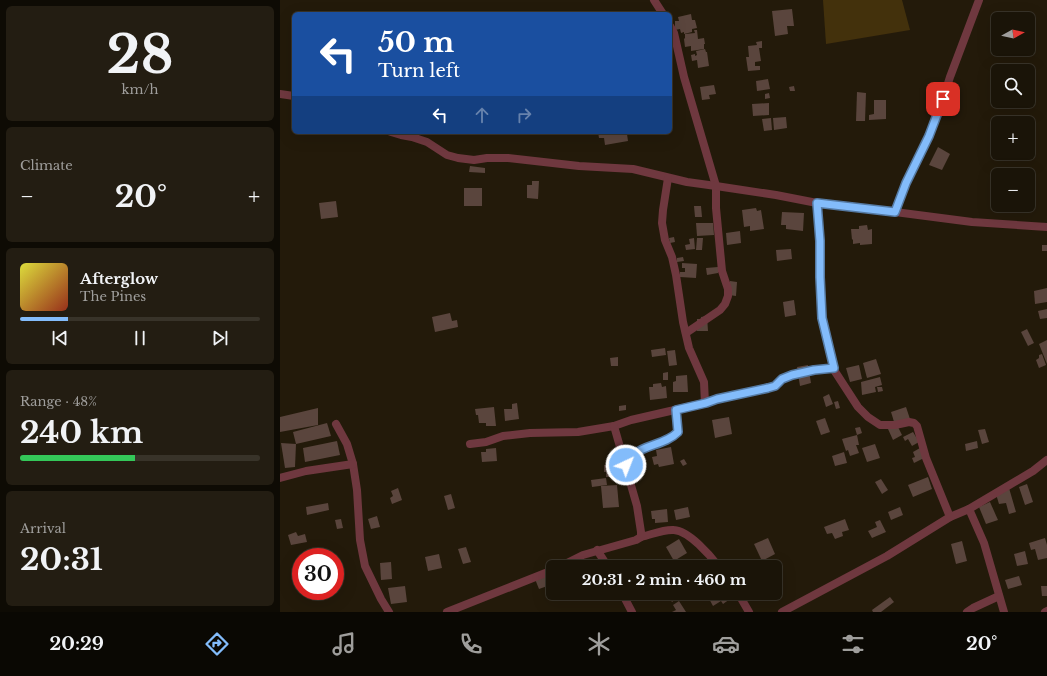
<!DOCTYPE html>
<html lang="en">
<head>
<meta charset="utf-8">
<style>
	:root { --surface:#1a1408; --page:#231d12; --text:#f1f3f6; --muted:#9f9e9c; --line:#383329; --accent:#83bcfb }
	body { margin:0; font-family:"Libre Baskerville",serif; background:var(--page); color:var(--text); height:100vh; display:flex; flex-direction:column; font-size:15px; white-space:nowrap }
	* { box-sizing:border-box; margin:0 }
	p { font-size:13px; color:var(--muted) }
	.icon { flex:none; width:22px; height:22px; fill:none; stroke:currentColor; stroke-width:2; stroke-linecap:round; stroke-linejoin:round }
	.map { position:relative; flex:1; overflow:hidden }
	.sheet { display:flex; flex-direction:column; gap:6px; padding:6px; background:#0e0b04; width:280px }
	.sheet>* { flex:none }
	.hud { position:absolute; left:12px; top:12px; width:380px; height:122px; border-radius:6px; box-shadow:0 4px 16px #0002,0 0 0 1px var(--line); background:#1a4fa0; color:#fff; overflow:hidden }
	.needle { width:26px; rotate:82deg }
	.tools { position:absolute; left:711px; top:12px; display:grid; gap:8px }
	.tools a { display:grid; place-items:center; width:44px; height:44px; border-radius:6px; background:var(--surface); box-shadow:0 4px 16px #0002,0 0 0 1px var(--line); font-size:20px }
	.speed { position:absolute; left:12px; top:548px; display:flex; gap:8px; font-size:20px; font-weight:700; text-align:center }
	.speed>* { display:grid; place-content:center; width:52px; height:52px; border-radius:50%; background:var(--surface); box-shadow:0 4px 16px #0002,0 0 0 1px var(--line); line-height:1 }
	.speed .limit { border:6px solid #d22; background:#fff; color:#111 }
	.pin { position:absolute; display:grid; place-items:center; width:34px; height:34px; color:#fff; margin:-17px; border-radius:8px; box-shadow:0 2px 6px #0006 }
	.me { position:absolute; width:44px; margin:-22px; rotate:43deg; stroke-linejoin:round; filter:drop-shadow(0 0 3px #0008) }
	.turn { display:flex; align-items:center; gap:14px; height:84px; padding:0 20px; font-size:18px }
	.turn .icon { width:52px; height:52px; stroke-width:2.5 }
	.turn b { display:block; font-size:28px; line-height:34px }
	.lanes { display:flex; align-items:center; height:38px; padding:0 20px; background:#0003; justify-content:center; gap:20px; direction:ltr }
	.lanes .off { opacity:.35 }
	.big { font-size:30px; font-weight:700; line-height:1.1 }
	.sheet .widget { flex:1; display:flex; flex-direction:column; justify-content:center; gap:6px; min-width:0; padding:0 14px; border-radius:6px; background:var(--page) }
	.sheet .dial { align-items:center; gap:0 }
	.dial b { font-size:52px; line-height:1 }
	.song { display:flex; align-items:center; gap:12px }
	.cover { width:48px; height:48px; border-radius:6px; background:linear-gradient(135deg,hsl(60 70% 55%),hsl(10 70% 35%)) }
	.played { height:4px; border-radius:2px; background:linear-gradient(90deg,var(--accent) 20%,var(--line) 20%) }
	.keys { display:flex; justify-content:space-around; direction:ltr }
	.heat { display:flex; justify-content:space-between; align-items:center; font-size:22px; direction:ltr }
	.charge { height:6px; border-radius:3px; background:linear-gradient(90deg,#34c759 48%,var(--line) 0) }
	.trip { position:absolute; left:266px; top:560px; width:236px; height:40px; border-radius:6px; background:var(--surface); box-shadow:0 4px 16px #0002,0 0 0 1px var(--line); font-weight:700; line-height:40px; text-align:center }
	.tab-bar { display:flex; height:64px; justify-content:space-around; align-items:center; background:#0a0803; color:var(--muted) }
	.tab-bar .icon { width:28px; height:28px }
	.tab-bar .current { color:var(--accent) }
	.tab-bar b { font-size:18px; color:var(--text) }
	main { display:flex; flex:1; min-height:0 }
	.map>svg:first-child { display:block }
	.green { fill:#43310c }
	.building { fill:#5a453d }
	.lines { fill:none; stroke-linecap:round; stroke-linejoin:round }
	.minor { stroke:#6f383f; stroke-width:8 }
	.route-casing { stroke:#557aa3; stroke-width:10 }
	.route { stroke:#83bcfb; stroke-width:7 }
</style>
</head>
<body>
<main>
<section class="sheet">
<div class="widget dial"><b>28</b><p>km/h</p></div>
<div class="widget"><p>Climate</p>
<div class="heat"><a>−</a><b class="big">20°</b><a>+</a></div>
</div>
<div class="widget">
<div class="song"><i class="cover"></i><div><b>Afterglow</b><p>The Pines</p></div></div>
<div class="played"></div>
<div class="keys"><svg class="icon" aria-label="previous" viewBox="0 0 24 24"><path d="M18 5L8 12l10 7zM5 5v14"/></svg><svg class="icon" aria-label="pause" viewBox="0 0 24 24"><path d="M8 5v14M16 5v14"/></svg><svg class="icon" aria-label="next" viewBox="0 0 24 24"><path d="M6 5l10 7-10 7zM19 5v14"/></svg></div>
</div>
<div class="widget"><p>Range · 48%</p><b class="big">240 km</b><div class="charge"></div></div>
<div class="widget"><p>Arrival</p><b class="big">20:31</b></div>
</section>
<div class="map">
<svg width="767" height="612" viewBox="0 0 767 612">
	<rect width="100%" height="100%" fill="#231a0a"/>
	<path class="green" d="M543 0H622L630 30 546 44Z"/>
	<g class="building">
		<path d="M512 9 514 26H507L508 34 495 36 492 11Z"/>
		<path d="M411 14 412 20H415L417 28 412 29V32L404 34V32L401 33 400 29 395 30V21H399L398 17Z"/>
		<path d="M414 30H417L418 39 424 38 425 44H424V49L411 51V46L405 47 404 39 405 38V34L415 33Z"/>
		<path d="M482 41V48H479L481 61 475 62V66H480V70L468 71 466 57H469L468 46 477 45 476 42Z"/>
		<path d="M425 49 426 52H427L429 66 418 68 417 60 412 61 411 55 415 54V56L417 55 416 51Z"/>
		<path d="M488 79 490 89 477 91 476 81Z"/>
		<path d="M434 85 436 94 429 95 430 99 422 100 420 87Z"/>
		<path d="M514 86 515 91H510L509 87Z"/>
		<path d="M577 92 586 93 585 121H576Z"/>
		<path d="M489 93 490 98 485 99V94Z"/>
		<path d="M594 100H606V119L589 120V115L594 114Z"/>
		<path d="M489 103V115L473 116 472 104Z"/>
		<path d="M506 117 507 128 494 130 493 118Z"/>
		<path d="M491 118 492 130 484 131 482 119Z"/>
		<path d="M318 132H339L340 135 347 134 348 141 325 145 324 138H319Z"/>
		<path d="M658 147 670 154 662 170 649 165Z"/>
		<path d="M190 166 205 168V173L189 172Z"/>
		<path d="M252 181H259L258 199 247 198V185H252Z"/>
		<rect x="184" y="188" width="18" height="18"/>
		<path d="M56 201 58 217 41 219 39 203Z"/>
		<path d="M414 206H421L422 217H415Z"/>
		<path d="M476 208 477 211 481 210 484 229 470 231V226L464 227 462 210Z"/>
		<path d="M502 212 524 213 523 231 506 229V225H501Z"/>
		<path d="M416 223H433L434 235 417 236Z"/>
		<path d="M587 225 588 230 592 229V244L580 245V243L573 244V239L572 240 571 229H579V226Z"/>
		<path d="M460 231 461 243 447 245 446 233Z"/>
		<path d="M394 237 395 242 390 243 389 238Z"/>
		<path d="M414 238 415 249 406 250 405 245 410 244 409 239Z"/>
		<path d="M417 238H423L422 250H416Z"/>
		<rect x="762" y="245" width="5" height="6"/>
		<path d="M511 249 512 259 497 261 496 250Z"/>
		<path d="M403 257 404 261 397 262V258Z"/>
		<path d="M402 263 417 264 416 278 400 277V272H405V268H402Z"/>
		<path d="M438 267V273L427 275 426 268Z"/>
		<path d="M450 281 457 282 456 296 449 295Z"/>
		<path d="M767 288V302L755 304 754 291Z"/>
		<path d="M514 300 516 315 505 317 503 302Z"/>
		<path d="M767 309V318L760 319 758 311Z"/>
		<path d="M170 313 172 321 177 320 178 327 155 332 152 317Z"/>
		<path d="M427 316 428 331H417V319H421V317Z"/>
		<path d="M747 329 754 343 748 346 741 332Z"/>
		<path d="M767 340V364L759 344Z"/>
		<path d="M385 348 386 355 372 357 371 350Z"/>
		<path d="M395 350 397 365 389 366 387 351Z"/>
		<path d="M762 354 766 365 759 368 756 360 759 358V355Z"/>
		<path d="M338 357V366H331L330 358Z"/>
		<path d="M596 359 601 374 587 378 583 363Z"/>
		<path d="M528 365 531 383 520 386 517 367Z"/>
		<path d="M579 365 582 379 570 382 566 368Z"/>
		<path d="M388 372V380H383V373Z"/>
		<path d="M407 375 408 392H393V382L396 381V376Z"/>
		<path d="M600 377 602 385 595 387 596 392 582 395 581 382Z"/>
		<path d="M381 383 382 387 386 386 387 398 370 400 369 387H373V384Z"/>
		<path d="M597 387H602L603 391 598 392Z"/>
		<path d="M549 394 553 404 546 407 543 397Z"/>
		<path d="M558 401 560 408 556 409 554 402Z"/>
		<path d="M237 403 239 419 225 421 224 409H232V404Z"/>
		<path d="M346 405V410L339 411V406Z"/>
		<path d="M214 407 216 426H206V423H199L198 415H196L195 409Z"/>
		<path d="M626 407 630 419 615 425 611 412Z"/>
		<path d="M38 408V425L0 432V417Z"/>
		<path d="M449 417 452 434 435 438 432 420Z"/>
		<path d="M545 418 550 432 541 435 536 421Z"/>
		<path d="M47 423 51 436 16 444 13 432Z"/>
		<path d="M617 425 622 435 613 440 608 429Z"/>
		<path d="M580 427 582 433 577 435 575 428Z"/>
		<path d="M705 429 709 442 702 444 698 430Z"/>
		<path d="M633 432 639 442 632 446 628 439 625 441 623 437Z"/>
		<path d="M577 435 579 445H576L579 453 570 456 568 450 566 451 562 439Z"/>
		<path d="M57 441 60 455 25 462 23 448Z"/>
		<path d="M697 441 698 448 686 451 685 444Z"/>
		<path d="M1 443 16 444 15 467 5 468Z"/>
		<path d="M595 444 600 458 587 462 582 448Z"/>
		<path d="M391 447 394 464 379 467 378 464 374 465 372 457 377 456 376 450Z"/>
		<path d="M216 448 217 461 202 462 201 452H206V449Z"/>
		<path d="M640 448 644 458 634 463 632 458 635 457 633 452Z"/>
		<path d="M564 452 567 463 555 466 552 456Z"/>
		<path d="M404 459 407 464 403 466 400 461Z"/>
		<path d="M339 463 341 478 331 479V477H326V472H324V465Z"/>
		<path d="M648 477 652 489 633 497 628 485Z"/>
		<path d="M326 478 327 485 312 487 311 480Z"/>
		<path d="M601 479 608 490 602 494 595 482Z"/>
		<path d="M747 484 753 502 745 505 739 487Z"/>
		<path d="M337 485 339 507 323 508 321 486Z"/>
		<path d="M118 488 122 500 112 504 110 498 113 496 111 491Z"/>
		<path d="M729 488 736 512 729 514 726 503 719 504 715 491Z"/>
		<path d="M171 494 175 508 168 510 164 496Z"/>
		<path d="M710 502 718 520 706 524 699 507Z"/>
		<path d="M48 503 49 510 27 515 26 507Z"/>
		<path d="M408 507 410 517 396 520 394 510Z"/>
		<path d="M620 507 623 515 611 520 608 512Z"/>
		<path d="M387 509 388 522 375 523V519H372L371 511Z"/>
		<path d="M97 516 100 527 91 529 88 519Z"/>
		<path d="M61 519 63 528 57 529 55 520Z"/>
		<path d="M565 519 569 530 562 532 563 536 555 539 552 533 547 534 544 527Z"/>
		<path d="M600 520 606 532 592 538 588 531 597 527 595 522Z"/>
		<path d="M16 532 18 536 25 534 27 542 11 545 8 535Z"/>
		<path d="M488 538 495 554 482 561 474 544Z"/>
		<path d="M765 538 767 545V558L758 560 755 549 751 550 749 543Z"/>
		<path d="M399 539 407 553 394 561 386 547Z"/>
		<path d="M682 541 687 561 676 564 671 544Z"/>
		<path d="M186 547 191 562 183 564 178 549Z"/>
		<path d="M745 551 748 564 737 566 734 554Z"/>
		<path d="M159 554 162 568 148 571 145 557Z"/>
		<path d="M111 562 112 579 101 580 100 563Z"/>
		<path d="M271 569 273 575V584L259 589 255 579Z"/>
		<path d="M739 576 742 585 728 589 725 580Z"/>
		<path d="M125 586 127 602 111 604 108 588Z"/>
		<path d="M761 586H767V596H762Z"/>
		<path d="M386 593H394L397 598 392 602Z"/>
		<path d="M431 593H446L450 599 443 604 441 601 433 606 427 595Z"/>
		<path d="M610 597 614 602 601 612H593L592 610Z"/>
		<path d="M399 601 406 612H392L396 610 393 605Z"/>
	</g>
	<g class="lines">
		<g class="minor">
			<path d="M374 0 383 14"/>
			<path d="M390 26 394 33 404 77 436 186V208L442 271 448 289V296L445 304 440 310 406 333"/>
			<path d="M0 94 14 96"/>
			<path d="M111 132 121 135 132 137 147 142 167 155 178 158 194 160 207 158H228L299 166 353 169 407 182 436 186 496 195 537 203 615 212 692 222 767 227"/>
			<path d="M388 178 383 210 382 223 385 240 392 257 396 275 403 322 409 348 424 382 425 403"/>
			<path d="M537 203 540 241V277L542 318 554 370 578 407 588 417 600 425H615L629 422 634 423 637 426 646 458 670 517"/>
			<path d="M615 212 626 183 649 136 663 99 670 77 699 0"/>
			<path d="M56 424 67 444 73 464 77 490 80 540 85 566 101 599 109 612"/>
			<path d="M190 444 206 442 223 436 250 433 298 432 334 426 351 420 425 403 437 399 487 388 495 386 502 379 512 375 534 370 553 368"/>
			<path d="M346 465C348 462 350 458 353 455 366 444 385 445 398 432L396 410"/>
			<path d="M0 478 26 471 73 464"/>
			<path d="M689 509 704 543 724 612"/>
			<path d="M361 537C371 535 383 529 394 530 409 531 430 555 439 567"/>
			<path d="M317 550 328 567"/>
			<path d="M279 567 303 555 356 540 361 537V532L357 506 334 426"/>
			<path d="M342 593 352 612"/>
			<path d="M458 593 469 612"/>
			<path d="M167 612 273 570"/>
			<path d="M502 612 607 556 670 517 689 509 753 471 767 460"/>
			<path d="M687 612 693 608 719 596"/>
			<path d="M765 612 767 611"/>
		</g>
	</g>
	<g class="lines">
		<g class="route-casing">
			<path id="route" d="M346 465C348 462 350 458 353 455 366 444 385 445 398 432L396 410 426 403 437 399 488 388 495 386 502 379 512 375 534 370 554 368 542 318 540 277V241L537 203 615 212 626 183 649 136 663 99"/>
		</g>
		<use href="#route" class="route"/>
	</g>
</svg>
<div class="tools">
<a><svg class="needle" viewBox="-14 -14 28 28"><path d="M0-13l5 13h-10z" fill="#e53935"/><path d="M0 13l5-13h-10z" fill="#9f9e9c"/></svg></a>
<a><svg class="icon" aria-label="search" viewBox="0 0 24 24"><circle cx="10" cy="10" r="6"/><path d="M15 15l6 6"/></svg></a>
<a>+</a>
<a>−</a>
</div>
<div class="speed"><div class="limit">30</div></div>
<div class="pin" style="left:663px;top:99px;background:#d93025"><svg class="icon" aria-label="arrive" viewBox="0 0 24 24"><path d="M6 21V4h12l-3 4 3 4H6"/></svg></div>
<svg class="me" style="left:346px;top:465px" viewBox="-20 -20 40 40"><circle r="17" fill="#83bcfb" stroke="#fff" stroke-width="3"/><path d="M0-11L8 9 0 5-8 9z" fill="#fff"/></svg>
<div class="trip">20:31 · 2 min · 460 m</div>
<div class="hud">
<div class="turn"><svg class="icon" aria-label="left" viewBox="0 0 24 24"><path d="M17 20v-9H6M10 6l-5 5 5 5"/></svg><div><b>50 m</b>Turn left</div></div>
<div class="lanes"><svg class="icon" aria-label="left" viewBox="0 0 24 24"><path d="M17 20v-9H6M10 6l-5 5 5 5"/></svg><svg class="icon off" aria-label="ahead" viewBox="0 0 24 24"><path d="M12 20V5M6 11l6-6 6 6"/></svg><svg class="icon off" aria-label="right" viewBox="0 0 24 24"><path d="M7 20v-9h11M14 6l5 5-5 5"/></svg></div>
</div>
</div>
</main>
<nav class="tab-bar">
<b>20:29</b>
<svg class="icon current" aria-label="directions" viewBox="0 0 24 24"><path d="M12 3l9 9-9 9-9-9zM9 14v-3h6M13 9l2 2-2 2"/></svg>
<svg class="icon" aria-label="music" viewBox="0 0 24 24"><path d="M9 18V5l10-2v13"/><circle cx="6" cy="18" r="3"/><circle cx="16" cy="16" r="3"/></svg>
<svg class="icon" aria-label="phone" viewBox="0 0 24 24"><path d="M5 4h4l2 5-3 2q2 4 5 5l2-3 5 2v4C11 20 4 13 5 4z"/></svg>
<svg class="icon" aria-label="climate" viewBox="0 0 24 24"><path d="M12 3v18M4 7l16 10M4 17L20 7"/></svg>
<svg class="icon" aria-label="car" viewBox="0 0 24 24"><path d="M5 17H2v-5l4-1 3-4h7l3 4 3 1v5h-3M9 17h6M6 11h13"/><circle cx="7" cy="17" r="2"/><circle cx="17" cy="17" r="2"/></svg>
<svg class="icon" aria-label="filters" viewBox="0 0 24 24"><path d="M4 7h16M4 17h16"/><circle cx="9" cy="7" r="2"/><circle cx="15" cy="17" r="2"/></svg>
<b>20°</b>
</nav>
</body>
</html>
